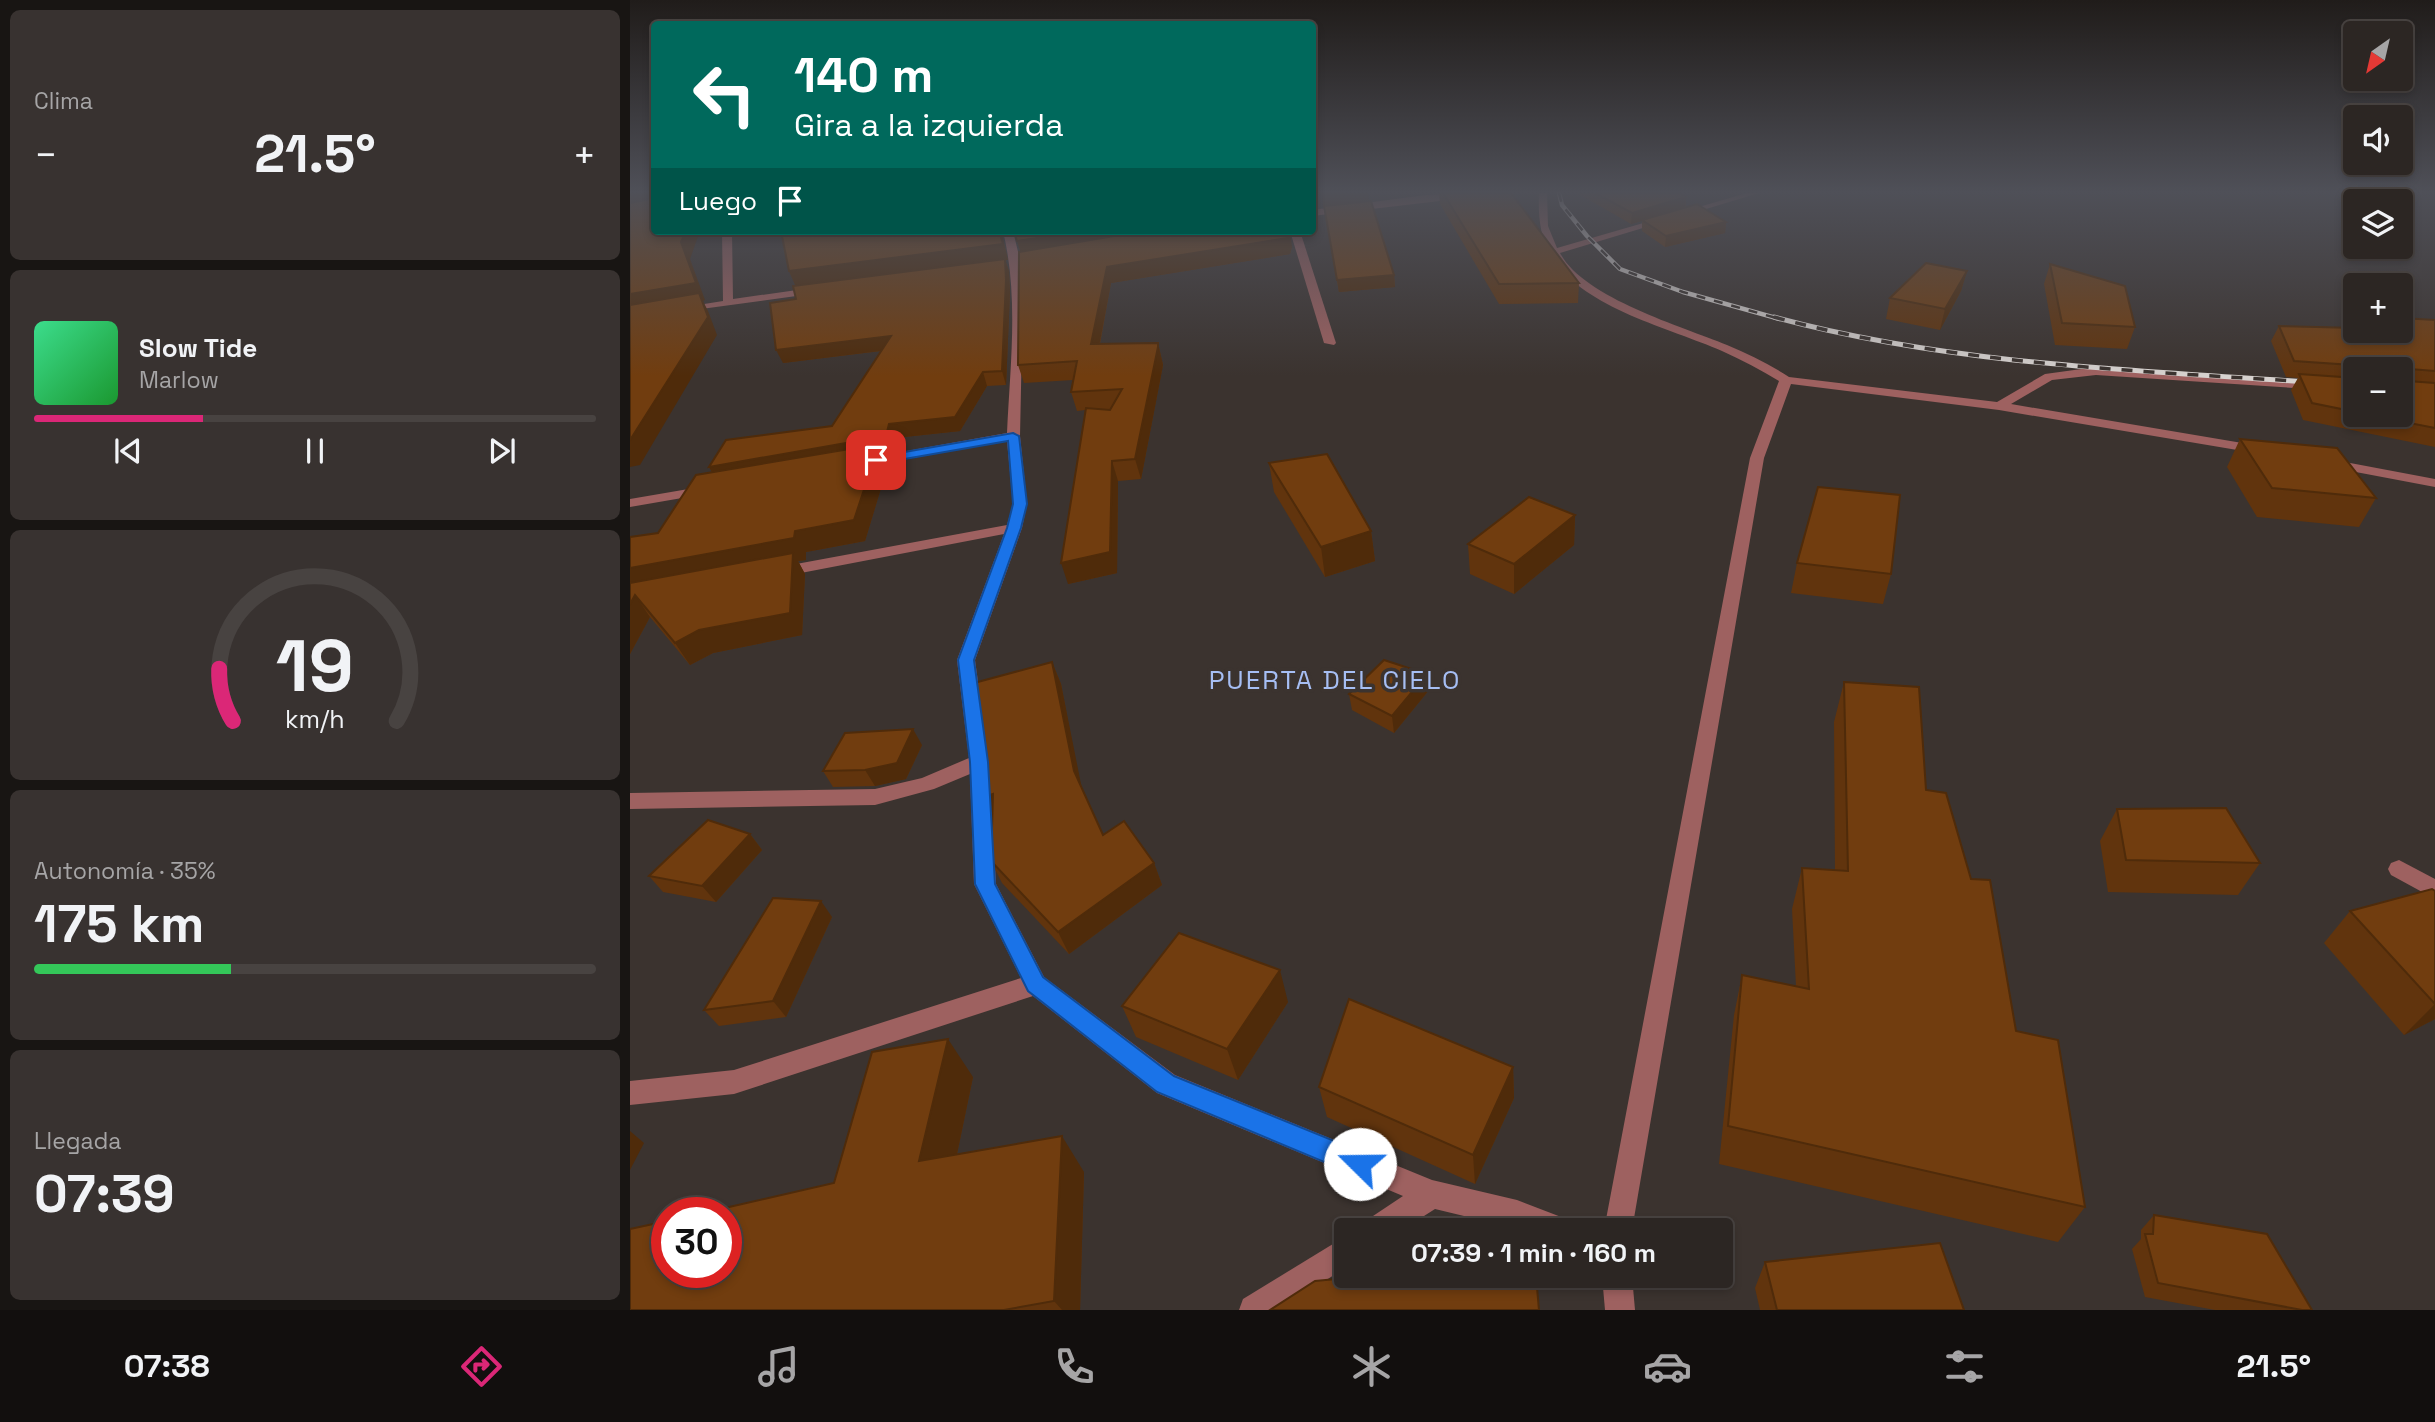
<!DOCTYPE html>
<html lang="es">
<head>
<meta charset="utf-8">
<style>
	:root { --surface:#2c2623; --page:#383230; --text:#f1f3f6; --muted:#a6a5a6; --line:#484341; --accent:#db2777 }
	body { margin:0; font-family:"Space Grotesk",sans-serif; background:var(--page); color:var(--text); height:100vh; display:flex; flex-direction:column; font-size:26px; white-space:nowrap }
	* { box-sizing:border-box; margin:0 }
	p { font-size:23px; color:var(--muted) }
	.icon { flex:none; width:38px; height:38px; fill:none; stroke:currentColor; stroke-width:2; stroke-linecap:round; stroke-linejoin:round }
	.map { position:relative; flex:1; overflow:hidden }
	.sheet { display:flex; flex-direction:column; gap:10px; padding:10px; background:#181513; width:630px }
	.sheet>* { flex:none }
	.top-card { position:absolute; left:21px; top:21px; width:665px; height:214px; border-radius:7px; box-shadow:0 4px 10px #0003,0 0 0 2px var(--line); background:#00695c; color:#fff; overflow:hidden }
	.needle { width:46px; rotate:214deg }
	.controls { position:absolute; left:1713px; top:21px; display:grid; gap:14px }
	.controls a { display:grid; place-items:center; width:70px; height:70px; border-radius:7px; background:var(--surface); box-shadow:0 4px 10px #0003,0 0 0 2px var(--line); font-size:35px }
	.speed { position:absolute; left:21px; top:1197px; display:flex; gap:14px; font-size:35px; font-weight:700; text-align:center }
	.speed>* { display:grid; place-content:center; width:91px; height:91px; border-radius:50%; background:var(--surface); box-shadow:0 4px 10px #0003,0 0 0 2px var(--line); line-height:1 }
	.speed .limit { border:10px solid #d22; background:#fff; color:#111 }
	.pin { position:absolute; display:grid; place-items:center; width:60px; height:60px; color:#fff; margin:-30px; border-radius:14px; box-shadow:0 4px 10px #0006 }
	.me { position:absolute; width:77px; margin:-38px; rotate:292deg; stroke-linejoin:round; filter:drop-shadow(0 0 5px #0008) }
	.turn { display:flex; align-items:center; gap:24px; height:147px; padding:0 28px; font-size:32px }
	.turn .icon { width:91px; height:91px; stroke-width:2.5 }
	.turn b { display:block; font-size:49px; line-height:60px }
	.then { display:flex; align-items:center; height:66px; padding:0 28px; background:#0003; gap:14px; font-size:26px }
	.big { font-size:52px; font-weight:600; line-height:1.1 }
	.sheet .tile { flex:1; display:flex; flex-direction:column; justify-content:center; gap:10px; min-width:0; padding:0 24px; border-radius:10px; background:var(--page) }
	.sheet .dial { align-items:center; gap:0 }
	.dial svg { height:182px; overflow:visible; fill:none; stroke:var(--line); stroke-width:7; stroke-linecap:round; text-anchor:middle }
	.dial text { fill:var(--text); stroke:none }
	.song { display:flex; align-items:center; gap:21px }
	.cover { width:84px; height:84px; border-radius:10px; background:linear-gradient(135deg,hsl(150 70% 55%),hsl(130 70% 35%)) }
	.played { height:7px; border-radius:4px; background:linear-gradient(90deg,var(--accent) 30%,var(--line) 30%) }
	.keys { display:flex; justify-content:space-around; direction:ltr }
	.heat { display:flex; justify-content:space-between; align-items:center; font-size:38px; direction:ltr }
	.charge { height:10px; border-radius:5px; background:linear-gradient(90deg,#34c759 35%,var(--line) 0) }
	.trip { position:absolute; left:704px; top:1218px; width:399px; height:70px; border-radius:7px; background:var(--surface); box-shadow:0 4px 10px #0003,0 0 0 2px var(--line); font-weight:600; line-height:70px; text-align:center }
	.dock { display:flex; height:112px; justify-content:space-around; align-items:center; background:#120f0e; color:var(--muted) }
	.dock .icon { width:49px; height:49px }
	.dock .selected { color:var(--accent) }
	.dock b { font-size:32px; color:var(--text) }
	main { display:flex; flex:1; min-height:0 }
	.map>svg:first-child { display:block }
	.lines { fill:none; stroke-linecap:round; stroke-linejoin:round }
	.minor { fill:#9e6160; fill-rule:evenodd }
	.rail-far1-casing { stroke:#d7d2cf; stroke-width:4.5 }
	.rail-casing { stroke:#d7d2cf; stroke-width:5 }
	.rail-far1 { stroke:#3b332f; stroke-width:2.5; stroke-dasharray:9; stroke-linecap:butt }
	.rail { stroke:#3b332f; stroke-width:3.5; stroke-dasharray:11; stroke-linecap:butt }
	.wall { fill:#61340d; fill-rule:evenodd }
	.shaded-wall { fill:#4f2b0a }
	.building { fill:#713d0f; stroke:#4f2b0a; stroke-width:2 }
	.route { fill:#1a73e8; stroke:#114b97; stroke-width:2 }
	.labels { text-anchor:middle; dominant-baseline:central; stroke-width:7; stroke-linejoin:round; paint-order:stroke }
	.neighbourhood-label { font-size:26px; letter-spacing:2px; fill:#a6bef3; stroke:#3b332f }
</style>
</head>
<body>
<main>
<section class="sheet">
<div class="tile"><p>Clima</p>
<div class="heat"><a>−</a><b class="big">21.5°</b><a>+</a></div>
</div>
<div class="tile">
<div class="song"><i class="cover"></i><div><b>Slow Tide</b><p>Marlow</p></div></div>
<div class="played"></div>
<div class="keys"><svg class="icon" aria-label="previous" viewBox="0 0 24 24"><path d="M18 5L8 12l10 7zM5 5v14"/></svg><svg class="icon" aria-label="pause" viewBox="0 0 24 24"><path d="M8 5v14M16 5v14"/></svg><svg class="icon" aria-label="next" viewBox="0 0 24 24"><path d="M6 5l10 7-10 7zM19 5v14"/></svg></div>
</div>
<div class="tile dial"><svg viewBox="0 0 100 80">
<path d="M14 69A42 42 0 1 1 86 69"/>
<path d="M14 69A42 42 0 0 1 8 46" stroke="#db2777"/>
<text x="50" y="56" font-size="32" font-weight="700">19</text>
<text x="50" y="72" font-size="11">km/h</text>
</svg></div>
<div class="tile"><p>Autonomía · 35%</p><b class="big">175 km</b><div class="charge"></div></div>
<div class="tile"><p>Llegada</p><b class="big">07:39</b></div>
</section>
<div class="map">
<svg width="1805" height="1310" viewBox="0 0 1805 1310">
	<rect width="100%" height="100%" fill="#3b332f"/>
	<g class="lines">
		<g class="minor">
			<path d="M841 193H878L682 216V210L796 195Z"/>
			<path d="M909 193H917L918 226 927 248 1117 193H1129L930 253C954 298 1051 326 1097 345 1119 354 1139 364 1159 377L1367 402 1415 374 1466 367 1726 384V392L1466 375 1422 380 1381 404 1636 447V453L1631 454 1369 410 1161 384 1134 458 1002 1230H974L1120 458 1149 381C1131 370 1112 360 1092 351 1040 328 956 309 923 259 910 239 908 217 909 193Z"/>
			<path d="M92 231H102L103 299 188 287 193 290 188 293 49 312V308L93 301Z"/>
			<path d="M373 231H383L391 264 393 292 390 436 397 504 392 528 345 660 359 762 366 884 414 977 545 1075 802 1180 887 1200 939 1220 943 1230H892L805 1209 772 1230H733L737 1220 773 1196 527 1093 403 996 104 1094 0 1105V1081L104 1070 391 978 344 884 340 774 304 789 245 805 0 809V793L245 789 292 778 339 758 327 660 374 534 150 577 142 572 150 567 377 525 383 504 377 441 232 467 225 463 232 459 377 433C380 366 389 297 373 231Z"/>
			<path d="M660 231H670L706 343 704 345 694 343Z"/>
			<path d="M1699 459 1805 479V487L1694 466V460Z"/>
			<path d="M76 486 81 487V493L0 507V499Z"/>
			<path d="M1769 860 1805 879V899L1761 875 1758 869 1761 863Z"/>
			<path d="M716 1236V1267L651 1310H609L613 1299Z"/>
			<path d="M972 1276H1002L1005 1310H975Z"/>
		</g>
		<g class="rail-far1-casing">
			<path id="rail-far1" d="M929 193 932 205 957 236 990 269 1053 292 1150 319"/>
		</g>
		<g class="rail-casing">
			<path id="rail" d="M1144 317C1327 367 1537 372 1726 385"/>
		</g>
		<use href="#rail-far1" class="rail-far1"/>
		<use href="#rail" class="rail"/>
	</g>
	<g class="wall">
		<path d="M809 193H881L949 283 948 303 869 304 810 204Z"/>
		<path d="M947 193H1049L1056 197V207L1096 222 1095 233 1035 247 1012 231V221L1001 224Z"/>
		<path d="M694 206 764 275 765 287 709 292Z"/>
		<path d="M151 231H371L378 260H375L379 271 380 292 376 385 357 386 330 431 265 438 262 451 252 452 258 465 235 541 176 552V560L168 561 175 574 172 635 83 653 60 665 20 617 0 654V537L28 533 82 472 79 467 202 426 251 351 153 363 166 299V286L159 271Z"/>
		<path d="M662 247 660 254 481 283 470 344 528 343 533 365 511 479 488 481 487 573 438 584 455 410 447 411 441 392 443 380 394 383 388 365 389 252Z"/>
		<path d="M1420 264 1505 327 1497 349 1425 345 1414 284Z"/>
		<path d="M1337 271 1331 291 1310 330 1256 319 1260 298Z"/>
		<path d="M1805 320V447L1673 420 1661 390 1668 378 1656 377 1641 341 1649 326 1771 331ZM1726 369H1771V415H1726Z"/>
		<path d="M1610 439 1746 498 1729 527 1627 517 1597 467Z"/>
		<path d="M639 463 741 531 745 561 695 577 644 492Z"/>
		<path d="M945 515 944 545 884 594 840 574 838 544Z"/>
		<path d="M1167 563 1261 574 1253 604 1161 593Z"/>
		<path d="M422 662 431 684 451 788 473 835 524 863 532 885 439 954 372 883 361 861 362 813 354 797Z"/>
		<path d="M1214 682 1296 790 1341 879 1386 1031 1455 1207 1428 1242 1089 1164 1104 1015 1112 975 1166 986 1162 909 1172 868 1205 870 1204 722Z"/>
		<path d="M799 690 764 733 722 710 719 694Z"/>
		<path d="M292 745 276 779 245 786 203 787 193 771Z"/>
		<path d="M1487 809 1630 863 1608 895 1478 892 1470 841Z"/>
		<path d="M120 834 132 850 86 902 33 892 19 876Z"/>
		<path d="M1805 891V1019L1774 1035 1694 943 1720 911Z"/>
		<path d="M202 917 156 1017 89 1026 74 1010Z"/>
		<path d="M658 1002 608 1080 506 1037 492 1006Z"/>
		<path d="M883 1067 884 1098 845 1184 697 1117 689 1087Z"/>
		<path d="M343 1077 327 1154 454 1172 450 1310H0L204 1183Z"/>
		<path d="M1524 1215 1682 1310H1585L1515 1297 1502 1249 1511 1239V1230Z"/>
		<path d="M1135 1262 1334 1310H1130L1125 1288Z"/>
	</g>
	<g class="shaded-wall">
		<path d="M0 193H17L24 205 0 209Z"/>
		<path d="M713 193H738L739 200 693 206 692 195Z"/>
		<path d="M1056 197 1055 208 1001 224 1002 213Z"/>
		<path d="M1096 222 1095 233 1035 247 1036 236Z"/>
		<path d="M56 231H70L60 259 75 300 73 301 78 311 87 335 10 465 0 467V294L51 242Z"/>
		<path d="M371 231 378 260H375L379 271 380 292 376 385 372 371 166 287 159 271Z"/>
		<path d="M453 231H553L392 257 387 241Z"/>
		<path d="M660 232 662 247 660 254 481 283 466 362 461 344 477 267Z"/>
		<path d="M1337 271 1331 291 1310 330 1315 309Z"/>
		<path d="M764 275 765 287 709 292 707 280Z"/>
		<path d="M261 336 266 349 153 363 146 350Z"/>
		<path d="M528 343 533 365 511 479 505 459Z"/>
		<path d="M353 372 357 386 330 431 265 438 262 451 252 452 258 465 235 541 176 552V560L168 561 175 574 172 635 83 653 60 665 45 643 69 630 0 593V568L87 481 79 467 259 424Z"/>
		<path d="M482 461 488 481 487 573 438 584 431 563Z"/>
		<path d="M945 515 944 545 884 594V564Z"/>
		<path d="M741 531 745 561 695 577 691 547Z"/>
		<path d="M5 595 20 617 0 654V604Z"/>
		<path d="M422 662 431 684 453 794 444 771Z"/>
		<path d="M797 674 799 690 764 733 762 716Z"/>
		<path d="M283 729 292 745 276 779 245 786 235 770Z"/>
		<path d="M363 794 365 819 354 797Z"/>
		<path d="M120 834 132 850 86 902 72 886Z"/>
		<path d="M524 863 532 885 439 954 428 932Z"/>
		<path d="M191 901 202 917 156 1017 143 1001Z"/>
		<path d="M650 970 658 1002 608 1080 597 1049Z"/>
		<path d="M1805 1004V1019L1774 1035Z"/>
		<path d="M318 1039 343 1077 318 1197 289 1161Z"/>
		<path d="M883 1067 884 1098 845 1184 843 1155Z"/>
		<path d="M0 1131 14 1143 0 1170Z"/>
		<path d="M432 1136 454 1172 450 1310H432L424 1301Z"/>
	</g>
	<g class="building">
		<path d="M17 193H24V231H56L51 242 66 283 0 294V203L19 199Z"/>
		<path d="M691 193H713L692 195Z"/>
		<path d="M813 193H881L949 283 869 284Z"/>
		<path d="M965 193H1049L1056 197 1002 213Z"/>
		<path d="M741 201 764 275 707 280 694 206Z"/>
		<path d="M1067 204 1096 222 1036 236 1012 220Z"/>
		<path d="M151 231H369L373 244 159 271Z"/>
		<path d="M384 231H453L387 241Z"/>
		<path d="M514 231H660V232L657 238 477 267 461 344 528 343V347L505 459 482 461 480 552 431 563 456 408 480 410 492 389 441 392 447 361 388 365 389 252Z"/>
		<path d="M375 259 376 280 372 371 353 372 325 417 259 424 256 436 79 467 96 440 202 426 261 336 146 350 140 303 166 299 163 286Z"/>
		<path d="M1296 263 1337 271 1315 309 1260 298Z"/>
		<path d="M1420 264 1495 286 1505 327 1432 323Z"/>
		<path d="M69 293 78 317 0 440V305Z"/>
		<path d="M1771 318 1805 320V371L1780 369 1778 372V381L1805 383V428L1739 415H1771V369H1737V366L1664 361 1649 326 1726 328V331H1771Z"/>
		<path d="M1669 374 1726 378V412L1682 403Z"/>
		<path d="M1610 439 1707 448 1746 498 1642 488Z"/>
		<path d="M249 444 224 520 165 531 164 538 0 568V537L28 533 66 475Z"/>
		<path d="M697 454 741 531 691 547 639 463Z"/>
		<path d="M1188 487 1270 495 1261 574 1167 563Z"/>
		<path d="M899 497 945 515 884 564 838 544Z"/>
		<path d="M163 553 160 613 69 630 45 643 5 595 0 604V583Z"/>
		<path d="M754 660 797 674 762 716 719 694Z"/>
		<path d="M422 662 444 771 473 835 494 821 524 863 428 932 361 861 363 794 354 797 351 739 344 683Z"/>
		<path d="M1214 682 1289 687 1296 790 1316 793 1341 879 1360 880 1386 1031 1428 1040 1455 1207 1098 1126 1112 975 1179 989 1172 868 1218 871Z"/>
		<path d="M283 729 267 763 235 770 193 771 215 733Z"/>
		<path d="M1596 808 1630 863 1496 860 1487 809Z"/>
		<path d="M78 820 120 834 72 886 19 876Z"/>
		<path d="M1802 889 1805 891V1004L1720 911Z"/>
		<path d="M143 898 191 901 143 1001 74 1010Z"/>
		<path d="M549 933 650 970 597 1049 492 1006Z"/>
		<path d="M719 999 883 1067 843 1155 689 1087Z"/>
		<path d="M318 1039 289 1161 432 1136 424 1301 374 1310H0V1229L37 1221V1272H96V1213H73L204 1183 242 1052Z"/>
		<path d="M1524 1215 1637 1234 1682 1310H1672L1528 1283 1515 1234H1523Z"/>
		<path d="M1310 1243 1334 1310H1147L1135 1262Z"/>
		<path d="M739 1276H906L909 1310H640L685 1281Z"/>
	</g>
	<linearGradient id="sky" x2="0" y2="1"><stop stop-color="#201c1a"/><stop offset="0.51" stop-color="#4f5058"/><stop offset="1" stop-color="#4f5058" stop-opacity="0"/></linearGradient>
	<rect width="1805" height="376" fill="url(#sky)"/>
	<path class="route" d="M383 433 389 436 397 504 391 528 344 660 358 762 365 884 413 977 544 1076 739 1155 742 1164 739 1173 730 1177 527 1092 398 991 345 884 340 762 328 660 377 528 383 504 378 441 246 464 240 460 246 457Z"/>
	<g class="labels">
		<g class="neighbourhood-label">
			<text x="705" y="680">PUERTA DEL CIELO</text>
		</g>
	</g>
</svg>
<div class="controls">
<a><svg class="needle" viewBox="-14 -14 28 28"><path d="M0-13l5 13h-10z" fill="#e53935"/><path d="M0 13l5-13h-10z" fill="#a6a5a6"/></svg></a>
<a><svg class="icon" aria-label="sound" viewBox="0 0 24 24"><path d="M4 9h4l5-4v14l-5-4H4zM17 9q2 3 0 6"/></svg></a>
<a><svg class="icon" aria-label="layers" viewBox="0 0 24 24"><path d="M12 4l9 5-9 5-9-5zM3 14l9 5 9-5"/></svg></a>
<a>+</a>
<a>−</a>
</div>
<div class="speed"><div class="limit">30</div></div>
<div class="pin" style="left:246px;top:460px;background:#d93025"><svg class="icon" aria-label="arrive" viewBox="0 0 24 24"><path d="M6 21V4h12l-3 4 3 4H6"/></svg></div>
<svg class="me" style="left:730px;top:1164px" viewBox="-20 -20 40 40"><circle r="19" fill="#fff"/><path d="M0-13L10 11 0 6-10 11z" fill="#1a73e8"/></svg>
<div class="trip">07:39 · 1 min · 160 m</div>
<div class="top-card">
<div class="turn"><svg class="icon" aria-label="left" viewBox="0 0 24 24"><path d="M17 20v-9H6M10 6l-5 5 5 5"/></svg><div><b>140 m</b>Gira a la izquierda</div></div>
<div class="then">Luego<svg class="icon" aria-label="arrive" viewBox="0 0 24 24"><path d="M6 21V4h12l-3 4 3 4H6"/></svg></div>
</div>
</div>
</main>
<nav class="dock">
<b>07:38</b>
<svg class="icon selected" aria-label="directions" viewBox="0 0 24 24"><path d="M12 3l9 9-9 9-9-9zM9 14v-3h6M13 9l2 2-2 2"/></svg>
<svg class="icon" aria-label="music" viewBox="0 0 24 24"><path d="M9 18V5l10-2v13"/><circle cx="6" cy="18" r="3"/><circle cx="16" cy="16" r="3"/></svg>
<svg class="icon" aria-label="phone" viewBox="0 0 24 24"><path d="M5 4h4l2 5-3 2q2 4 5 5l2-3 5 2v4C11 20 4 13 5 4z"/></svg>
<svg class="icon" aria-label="climate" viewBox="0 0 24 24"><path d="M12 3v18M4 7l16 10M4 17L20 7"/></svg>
<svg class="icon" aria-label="car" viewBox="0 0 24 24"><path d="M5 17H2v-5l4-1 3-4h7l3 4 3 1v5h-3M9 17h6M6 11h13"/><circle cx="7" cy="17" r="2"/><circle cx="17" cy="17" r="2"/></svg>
<svg class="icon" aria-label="filters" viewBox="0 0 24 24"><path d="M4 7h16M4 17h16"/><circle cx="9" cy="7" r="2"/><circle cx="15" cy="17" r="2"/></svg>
<b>21.5°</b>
</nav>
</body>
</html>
